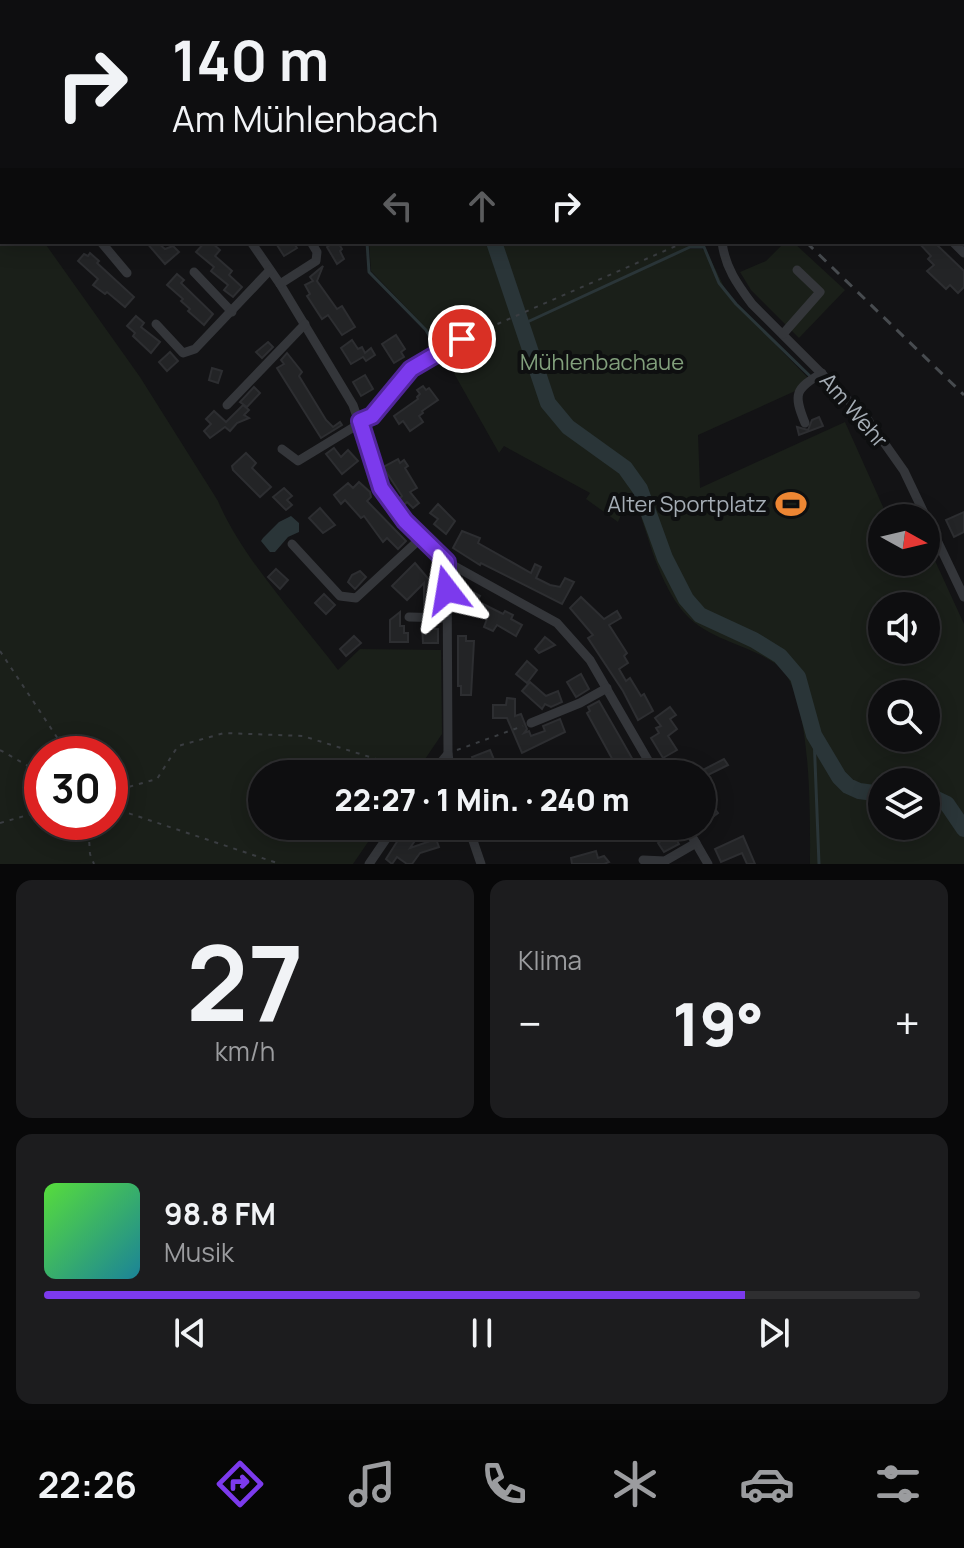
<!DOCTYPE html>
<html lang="de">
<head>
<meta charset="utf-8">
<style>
	:root { --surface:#0e0e10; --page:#1c1c1e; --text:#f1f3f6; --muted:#9b9c9f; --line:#2e2e30; --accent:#7c3aed }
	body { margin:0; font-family:Manrope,sans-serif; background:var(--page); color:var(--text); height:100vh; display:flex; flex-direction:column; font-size:30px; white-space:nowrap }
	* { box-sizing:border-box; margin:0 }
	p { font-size:26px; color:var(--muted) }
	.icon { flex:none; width:44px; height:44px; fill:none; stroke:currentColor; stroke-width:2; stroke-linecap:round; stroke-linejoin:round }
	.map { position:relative; height:864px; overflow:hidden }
	.panel { display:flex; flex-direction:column; gap:16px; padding:16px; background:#080809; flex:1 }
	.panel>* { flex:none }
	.top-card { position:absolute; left:0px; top:0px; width:964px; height:244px; box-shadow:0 4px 20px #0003,0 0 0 2px var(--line); background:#0e0e10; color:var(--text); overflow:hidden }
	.needle { width:52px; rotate:98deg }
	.controls { position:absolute; left:868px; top:504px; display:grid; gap:16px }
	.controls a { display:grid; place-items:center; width:72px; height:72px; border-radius:50%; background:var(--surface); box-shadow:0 4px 20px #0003,0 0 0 2px var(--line); font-size:40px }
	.speed { position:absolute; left:24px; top:736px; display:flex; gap:16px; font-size:40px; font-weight:700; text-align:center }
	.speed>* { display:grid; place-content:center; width:104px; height:104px; border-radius:50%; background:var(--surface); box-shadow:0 4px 20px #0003,0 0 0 2px var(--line); line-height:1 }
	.speed .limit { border:12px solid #d22; background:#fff; color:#111 }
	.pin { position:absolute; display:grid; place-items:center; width:68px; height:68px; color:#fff; margin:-34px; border:4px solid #fff; border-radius:50%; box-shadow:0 2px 8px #0007 }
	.me { position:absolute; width:88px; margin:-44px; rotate:346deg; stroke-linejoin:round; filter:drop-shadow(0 0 6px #0008) }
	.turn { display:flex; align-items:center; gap:28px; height:168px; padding:0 40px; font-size:36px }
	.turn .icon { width:104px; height:104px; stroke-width:2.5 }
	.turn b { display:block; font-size:56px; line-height:68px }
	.lanes { display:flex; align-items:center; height:76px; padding:0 40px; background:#0003; justify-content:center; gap:40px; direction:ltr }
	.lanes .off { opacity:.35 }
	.big { font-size:60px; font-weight:800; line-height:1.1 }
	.panel .widget { flex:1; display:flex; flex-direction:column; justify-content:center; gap:12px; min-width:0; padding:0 28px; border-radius:16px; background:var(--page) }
	.panel .dial { align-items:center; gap:0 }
	.dial b { font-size:104px; line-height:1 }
	.song { display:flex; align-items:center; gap:24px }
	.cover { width:96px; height:96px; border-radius:12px; background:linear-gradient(135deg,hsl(110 70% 55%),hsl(190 70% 35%)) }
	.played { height:8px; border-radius:4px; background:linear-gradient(90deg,var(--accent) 80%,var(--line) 80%) }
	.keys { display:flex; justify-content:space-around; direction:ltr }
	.heat { display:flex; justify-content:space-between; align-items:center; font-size:44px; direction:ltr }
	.panel .tiles { flex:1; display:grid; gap:16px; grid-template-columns:1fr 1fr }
	.widget:last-child { grid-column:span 2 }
	.trip { position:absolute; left:248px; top:760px; width:468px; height:80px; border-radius:40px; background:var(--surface); box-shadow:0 4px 20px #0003,0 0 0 2px var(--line); font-weight:800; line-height:80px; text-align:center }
	.tabs { display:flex; height:128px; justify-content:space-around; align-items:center; background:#060606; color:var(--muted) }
	.tabs .icon { width:56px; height:56px }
	.tabs .current { color:var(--accent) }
	.tabs b { font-size:36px; color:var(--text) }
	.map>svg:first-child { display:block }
	.green { fill:#1a1f19; fill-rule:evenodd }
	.water { fill:#2a3538 }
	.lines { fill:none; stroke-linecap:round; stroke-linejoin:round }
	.stream { stroke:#2a3538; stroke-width:3 }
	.river { stroke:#2a3538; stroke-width:16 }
	.building { fill:#232426; stroke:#2d2e31; stroke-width:2 }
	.path { stroke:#3a3d41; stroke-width:2; stroke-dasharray:4 6; stroke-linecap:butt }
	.minor { stroke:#34363a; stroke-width:9 }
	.rail { stroke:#474b4f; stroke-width:3; stroke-dasharray:10 8; stroke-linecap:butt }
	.route-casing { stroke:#51269a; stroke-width:20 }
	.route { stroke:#7c3aed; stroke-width:14 }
	.labels { text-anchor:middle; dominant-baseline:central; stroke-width:8; stroke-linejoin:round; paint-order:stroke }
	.park-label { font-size:22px; fill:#82a07c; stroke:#0e0f10 }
	.street-label { font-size:22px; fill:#a5adb5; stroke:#0e0f10 }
	.poi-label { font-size:22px; fill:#a5adb5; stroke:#0e0f10; text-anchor:end }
</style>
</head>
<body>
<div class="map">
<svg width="964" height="864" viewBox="0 0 964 864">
	<rect width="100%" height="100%" fill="#131315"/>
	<g class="green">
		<path d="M156 0H545L547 2H155Z"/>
		<path d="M0 188 2 242H44L140 377 218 501C242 558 300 620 338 670L360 649 441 650 442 734 415 774H262V826H379L353 864H0ZM42 754H110V822H42Z"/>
		<path d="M369 242H686L690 249H702L707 252 726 291 737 305 813 383 698 435 700 488 845 422 888 518H882V562H926V541L964 624V864H810C810 821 813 689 776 664 746 643 705 640 681 609 664 587 654 558 646 532 641 518 638 503 631 492L618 522 586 499 590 493 504 446 499 453 438 345 426 328 371 271ZM882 606H926V650H882ZM882 694H926V738H882ZM882 782H926V826H882Z"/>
		<path d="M785 242H793L845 290 799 338 751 290 740 272 766 261Z"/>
	</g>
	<path class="water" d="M291 516 299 523V532L288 537 275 552H270L261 541 263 538 279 522Z"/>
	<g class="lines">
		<g class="stream">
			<path d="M302 2 305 0"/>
			<path d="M367 242 369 272 426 330 435 346"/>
			<path d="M523 324 690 247H704L719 283 736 304 812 378"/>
			<path d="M814 735 819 864"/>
		</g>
		<g class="river">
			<path d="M253 0 254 2"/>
			<path d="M494 242 548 403 568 427 625 468 640 489 665 558 686 599 700 615 754 640 780 656 798 677 814 735 839 777 848 786 859 791 882 794"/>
			<path d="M926 794 947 804 964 829"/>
		</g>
	</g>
	<g class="building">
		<path d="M146 242H157L165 249 173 246 179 252 165 264Z"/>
		<path d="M205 242H211L220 250 215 256 232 271 229 275 242 287 233 297 224 290 228 285 211 271 214 267 196 252Z"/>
		<path d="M281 242H293L297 248 284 256 277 245Z"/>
		<path d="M335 242H338L342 249 340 251 344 259 337 264 327 247Z"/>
		<path d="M918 242H934L964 271V287L958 293 950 285 946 289 927 271 934 265 928 259 931 256Z"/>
		<path d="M90 253 99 261 97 263 134 297 125 307 107 292 105 294 93 285 98 279 78 261 84 254 88 256Z"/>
		<path d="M323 266 317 281 337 309 342 306 355 327 342 335 328 315 322 319 307 296 310 294 305 285 313 281 310 277Z"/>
		<path d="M177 274 184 280 181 283 213 314 204 325 188 311 190 309 181 301 183 299 167 285Z"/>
		<path d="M136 316 144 323 141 327 160 342 151 353 133 336 135 333 127 326Z"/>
		<path d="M396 335 405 349 401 352 404 357 394 363 382 344Z"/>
		<path d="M352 340 358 349 362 347 365 353 371 348 375 355 366 361 363 357 351 364 341 348Z"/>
		<path d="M268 342 273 347 262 358 256 352Z"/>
		<path d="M170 352 178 361 167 371 159 362Z"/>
		<path d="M287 353 302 372 299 376 326 420 333 427 340 422 342 425 321 438 277 368 284 364 281 360Z"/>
		<path d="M212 368 222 371 218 383 209 380Z"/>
		<path d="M365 375 373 389 361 396 353 382Z"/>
		<path d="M423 386 426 390 429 388 438 400 422 411 423 413 419 416 423 422 410 431 403 421 399 424 394 416 418 399 417 397 420 394 417 390Z"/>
		<path d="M254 387 260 393 247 407 240 402Z"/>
		<path d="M243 405 249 410 244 415 249 418 237 423 230 431 225 427 210 438 204 431 211 424 206 419 214 411 226 422Z"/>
		<path d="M819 417 823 426 799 435 797 427 808 430 812 420Z"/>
		<path d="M334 448 341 457 348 450 358 461 342 474 326 454Z"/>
		<path d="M246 453 256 463 252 468 271 487 260 497 233 470 232 466Z"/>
		<path d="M398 459 400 463 404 460 408 466 405 468 417 488 410 492 419 503 413 508 407 502 404 505 399 499 402 496 383 467Z"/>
		<path d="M359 482 370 492 371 497 367 501 406 541 398 549 387 538 383 542 364 516 361 518 345 500 341 504 334 495 348 483 353 488Z"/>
		<path d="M284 488 292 496 287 500 292 505 286 510 273 497Z"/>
		<path d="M438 504 455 521 446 534 434 524 438 519 430 513Z"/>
		<path d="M320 508 335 525 323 533 309 518Z"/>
		<path d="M964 512V532L954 537 946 520Z"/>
		<path d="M462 531 480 538 478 543 531 573 535 564 541 567 536 578 550 585 560 587 565 578 574 582 562 604 481 563 480 565 453 548Z"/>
		<path d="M415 563 431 582 435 578 437 610H424V583L407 600 392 586Z"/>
		<path d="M276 569 288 580 280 589 268 577Z"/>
		<path d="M360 571 366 577 355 589 348 582 352 575Z"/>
		<path d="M465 588 480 596 477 601 503 614 505 611 513 615 511 619 522 625 516 636 497 625 493 631 484 627 487 619 458 602 459 600 455 598V589L463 593Z"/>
		<path d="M324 594 335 605 326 614 315 603Z"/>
		<path d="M581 597 604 619 617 611 621 618 609 625 627 653 624 656 628 663 619 669 626 681 630 678 641 696 644 694 653 711 638 720 623 691 588 638 593 635 570 608Z"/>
		<path d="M400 612V626H404V633H408V642H390V620Z"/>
		<path d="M422 625H435V629H438V643H423Z"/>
		<path d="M354 636 361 643 346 656 340 649Z"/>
		<path d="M458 636H466V641H474L471 695H461V686H458Z"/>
		<path d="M545 637 555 645 539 653 535 649Z"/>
		<path d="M527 661 537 670 527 683 516 674Z"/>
		<path d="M581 674 589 689 576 697 567 682Z"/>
		<path d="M530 682 546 696 558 691 562 702 551 707 545 704 542 709 522 691Z"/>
		<path d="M507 698 515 699V716L521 714 527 729 524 733 529 731 531 736 545 731 543 726 560 719 565 732 522 753 507 718H493V705H506Z"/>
		<path d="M599 701 621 739 641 774H626L619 761 615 764 587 713 590 711 588 707Z"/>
		<path d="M670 707 676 715 670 719 677 729 668 736 677 750 663 758 651 738 659 733 656 728 661 726 655 718Z"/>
		<path d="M490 750 495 762 477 769 472 757Z"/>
		<path d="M724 759 728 765 702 778 699 772Z"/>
		<path d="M709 801 718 813 702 825V806Z"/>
		<path d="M407 826H425L410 848 436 839 439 847 420 853 412 864H407L397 857 392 864 386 859Z"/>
		<path d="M661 826H668L679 844 664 852 658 843 661 841 654 830Z"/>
		<path d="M743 836 755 864H747L742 853 721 862 715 849Z"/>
		<path d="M596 851 598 858 604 856 609 862 604 864H572L571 858Z"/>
	</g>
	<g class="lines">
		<g class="path">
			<path d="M470 336 685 242"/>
			<path d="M0 651 68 754"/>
			<path d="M0 750 42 774"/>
			<path d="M457 750 523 726"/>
			<path d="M110 792 157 779 178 746 224 733 303 736 411 770 425 767"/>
			<path d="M110 807 280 864"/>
			<path d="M88 822 90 854 94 864"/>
			<path d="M0 823 42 811"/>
		</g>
		<g class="minor">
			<path d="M123 0V2"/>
			<path d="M822 0 825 2"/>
			<path d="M779 2V0"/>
			<path d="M883 2 884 0"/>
			<path d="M0 4 2 6"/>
			<path d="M962 67 964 68"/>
			<path d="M0 133 2 134"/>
			<path d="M101 242 127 273"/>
			<path d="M251 242 280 284 353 405 381 488 405 521 447 562 557 623 590 660 656 774"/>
			<path d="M722 242C725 267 737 284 752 304L868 420 904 471 964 597"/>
			<path d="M953 242 964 253"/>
			<path d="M194 272 232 312"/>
			<path d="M280 284 316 261 317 252 311 242"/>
			<path d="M156 324 183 353 195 349 270 270"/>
			<path d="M783 334 820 292 797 270"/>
			<path d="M227 405 305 324"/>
			<path d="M805 423C793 394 795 389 822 373"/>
			<path d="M282 449 298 461 372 416 411 369 462 339"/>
			<path d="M292 544 340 596 356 598 421 538"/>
			<path d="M447 562 448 754 451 774"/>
			<path d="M409 617 447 618"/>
			<path d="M531 723 580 703 607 688"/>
			<path d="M431 774 448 754"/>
			<path d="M468 826 481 864"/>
			<path d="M686 826 708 864"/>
			<path d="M643 860 665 861 696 843"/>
			<path d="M369 864 395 826"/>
		</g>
		<g class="rail">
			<path d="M557 0 559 2"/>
			<path d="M806 242 964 395"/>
		</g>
	</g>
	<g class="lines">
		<g class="route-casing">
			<path id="route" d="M447 590V562L405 521 381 488 360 421 372 416 411 369 462 339"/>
		</g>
		<use href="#route" class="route"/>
	</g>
	<defs>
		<g id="stadium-bare" transform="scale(2.4)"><path d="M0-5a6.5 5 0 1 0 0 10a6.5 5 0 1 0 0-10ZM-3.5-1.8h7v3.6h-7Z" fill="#ed8633" stroke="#0e0f10" stroke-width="2.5" paint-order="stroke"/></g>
	</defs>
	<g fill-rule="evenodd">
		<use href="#stadium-bare" x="791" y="504"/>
	</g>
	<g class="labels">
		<g class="park-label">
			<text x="602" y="362">Mühlenbachaue</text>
		</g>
		<g class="street-label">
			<text transform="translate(854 410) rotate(49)">Am Wehr</text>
		</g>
		<g class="poi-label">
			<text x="767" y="504">Alter Sportplatz</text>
		</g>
	</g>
</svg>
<div class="controls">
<a><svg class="needle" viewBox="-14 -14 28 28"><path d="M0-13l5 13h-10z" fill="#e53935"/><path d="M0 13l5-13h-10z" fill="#9b9c9f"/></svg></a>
<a><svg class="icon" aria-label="sound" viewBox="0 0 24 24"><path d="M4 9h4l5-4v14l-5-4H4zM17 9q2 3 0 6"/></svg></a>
<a><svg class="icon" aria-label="search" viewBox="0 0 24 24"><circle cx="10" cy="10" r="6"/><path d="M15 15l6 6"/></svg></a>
<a><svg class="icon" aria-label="layers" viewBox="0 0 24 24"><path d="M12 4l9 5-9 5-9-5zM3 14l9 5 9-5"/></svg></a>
</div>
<div class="speed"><div class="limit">30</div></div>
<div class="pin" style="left:462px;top:339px;background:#d93025"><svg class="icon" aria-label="arrive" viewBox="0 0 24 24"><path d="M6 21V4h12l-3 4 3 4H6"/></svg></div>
<svg class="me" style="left:447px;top:590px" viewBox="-20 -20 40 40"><path d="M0-17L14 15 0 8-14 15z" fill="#7c3aed" stroke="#fff" stroke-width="4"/></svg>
<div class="trip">22:27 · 1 Min. · 240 m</div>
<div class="top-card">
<div class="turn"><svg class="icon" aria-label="right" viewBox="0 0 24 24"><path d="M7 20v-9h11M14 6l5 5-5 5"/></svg><div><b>140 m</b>Am Mühlenbach</div></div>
<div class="lanes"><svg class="icon off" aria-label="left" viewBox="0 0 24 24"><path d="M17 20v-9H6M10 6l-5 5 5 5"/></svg><svg class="icon off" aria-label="ahead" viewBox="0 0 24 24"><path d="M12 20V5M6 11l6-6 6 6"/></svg><svg class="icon" aria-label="right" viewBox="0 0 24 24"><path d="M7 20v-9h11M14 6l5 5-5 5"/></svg></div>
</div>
</div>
<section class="panel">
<div class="tiles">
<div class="widget dial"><b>27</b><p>km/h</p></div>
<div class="widget"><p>Klima</p>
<div class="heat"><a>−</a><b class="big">19°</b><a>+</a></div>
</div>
<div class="widget">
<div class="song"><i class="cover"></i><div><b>98.8 FM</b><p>Musik</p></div></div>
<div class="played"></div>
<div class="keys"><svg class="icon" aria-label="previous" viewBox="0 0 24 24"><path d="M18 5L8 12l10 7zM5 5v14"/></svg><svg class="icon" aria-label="pause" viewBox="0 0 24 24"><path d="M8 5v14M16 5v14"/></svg><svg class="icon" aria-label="next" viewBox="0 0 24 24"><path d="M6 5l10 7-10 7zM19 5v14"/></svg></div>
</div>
</div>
</section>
<nav class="tabs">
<b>22:26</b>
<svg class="icon current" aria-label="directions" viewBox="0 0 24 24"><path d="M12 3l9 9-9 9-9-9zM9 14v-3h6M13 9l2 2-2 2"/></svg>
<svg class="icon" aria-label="music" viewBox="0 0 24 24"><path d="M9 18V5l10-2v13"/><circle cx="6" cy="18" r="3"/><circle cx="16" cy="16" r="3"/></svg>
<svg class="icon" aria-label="phone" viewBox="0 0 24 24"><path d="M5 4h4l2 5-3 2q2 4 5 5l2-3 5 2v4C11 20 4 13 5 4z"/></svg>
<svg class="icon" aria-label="climate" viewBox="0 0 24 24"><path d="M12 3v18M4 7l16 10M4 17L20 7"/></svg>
<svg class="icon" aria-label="car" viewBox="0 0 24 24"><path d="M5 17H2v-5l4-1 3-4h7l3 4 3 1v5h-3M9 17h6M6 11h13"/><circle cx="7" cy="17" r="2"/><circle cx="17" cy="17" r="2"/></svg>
<svg class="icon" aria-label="filters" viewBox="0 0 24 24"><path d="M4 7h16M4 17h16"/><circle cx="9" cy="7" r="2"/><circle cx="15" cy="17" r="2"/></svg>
</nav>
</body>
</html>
